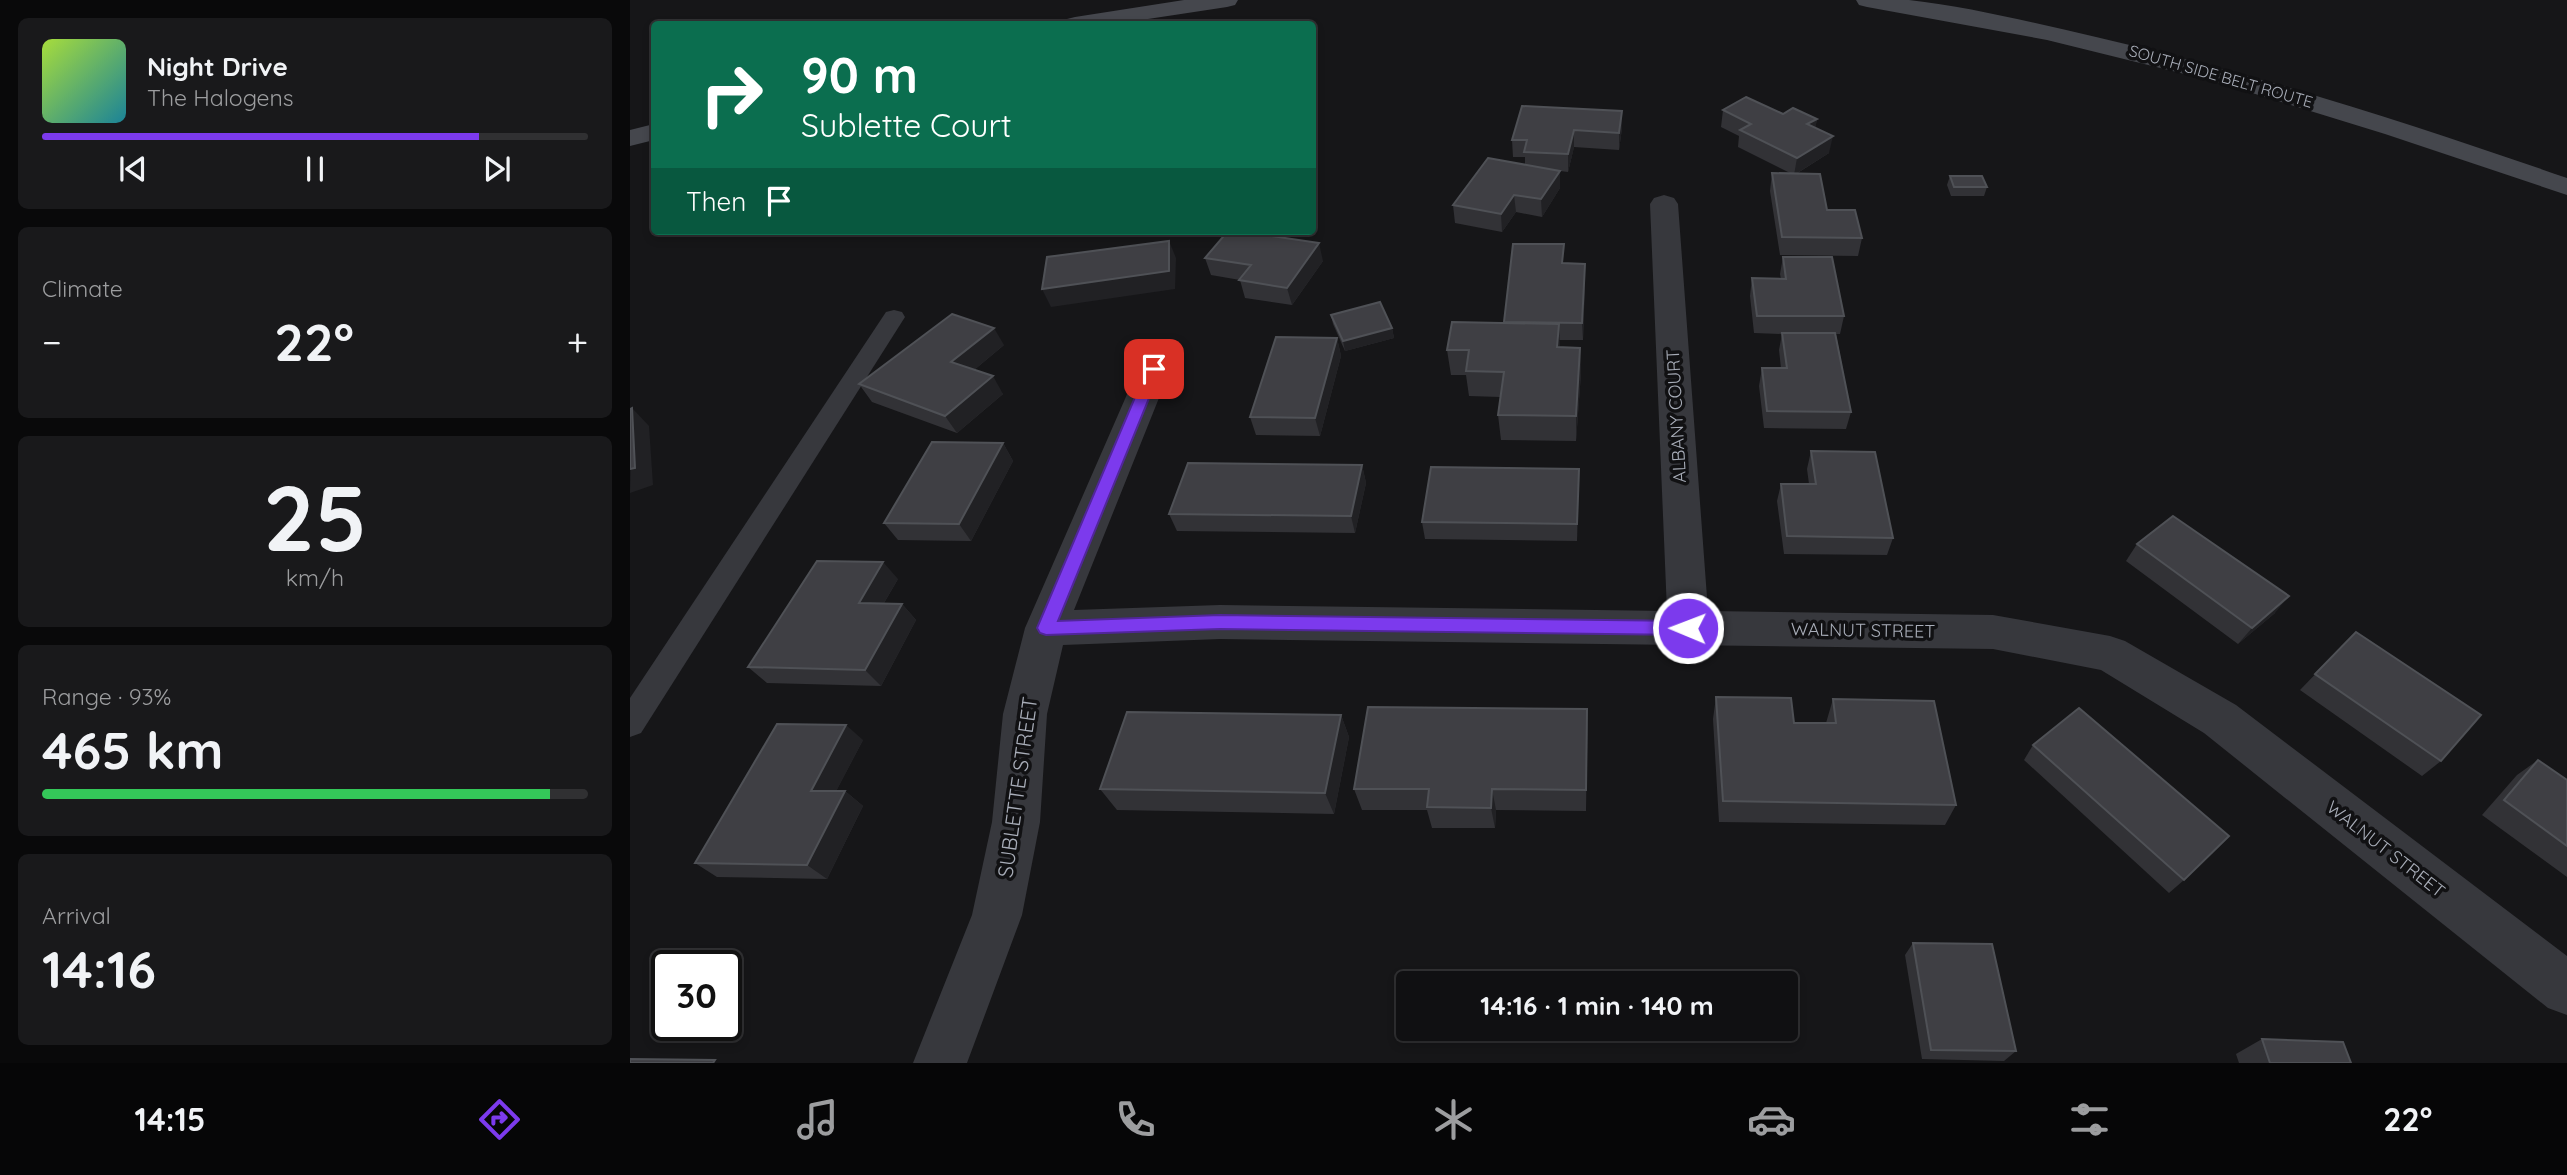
<!DOCTYPE html>
<html lang="en">
<head>
<meta charset="utf-8">
<style>
	:root { --surface:#101012; --page:#19191b; --text:#f1f3f6; --muted:#9c9d9f; --line:#303032; --accent:#7c3aed }
	body { margin:0; font-family:Quicksand,sans-serif; background:var(--page); color:var(--text); height:100vh; display:flex; flex-direction:column; font-size:26px; white-space:nowrap }
	* { box-sizing:border-box; margin:0 }
	p { font-size:23px; color:var(--muted) }
	.icon { flex:none; width:38px; height:38px; fill:none; stroke:currentColor; stroke-width:2; stroke-linecap:round; stroke-linejoin:round }
	.map { position:relative; flex:1; overflow:hidden }
	.drawer { display:flex; flex-direction:column; gap:18px; padding:18px; background:#09090a; width:630px }
	.drawer>* { flex:none }
	.banner { position:absolute; left:21px; top:21px; width:665px; height:214px; border-radius:7px; box-shadow:0 4px 10px #0003,0 0 0 2px var(--line); background:#0b6e4f; color:#fff; overflow:hidden }
	.speed { position:absolute; left:21px; top:950px; display:flex; gap:14px; font-size:35px; font-weight:700; text-align:center }
	.speed>* { display:grid; place-content:center; width:91px; height:91px; border-radius:50%; background:var(--surface); box-shadow:0 4px 10px #0003,0 0 0 2px var(--line); line-height:1 }
	.speed .limit { border:4px solid #111; border-radius:10px; background:#fff; color:#111 }
	.pin { position:absolute; display:grid; place-items:center; width:60px; height:60px; color:#fff; margin:-30px; border-radius:14px; box-shadow:0 4px 10px #0006 }
	.me { position:absolute; width:77px; margin:-38px; rotate:271deg; stroke-linejoin:round; filter:drop-shadow(0 0 5px #0008) }
	.turn { display:flex; align-items:center; gap:24px; height:147px; padding:0 35px; font-size:32px }
	.turn .icon { width:91px; height:91px; stroke-width:2.5 }
	.turn b { display:block; font-size:49px; line-height:60px }
	.then { display:flex; align-items:center; height:66px; padding:0 35px; background:#0003; gap:14px; font-size:26px }
	.big { font-size:52px; font-weight:800; line-height:1.1 }
	.drawer .tile { flex:1; display:flex; flex-direction:column; justify-content:center; gap:10px; min-width:0; padding:0 24px; border-radius:10px; background:var(--page) }
	.drawer .dial { align-items:center; gap:0 }
	.dial b { font-size:91px; line-height:1 }
	.song { display:flex; align-items:center; gap:21px }
	.cover { width:84px; height:84px; border-radius:10px; background:linear-gradient(135deg,hsl(80 70% 55%),hsl(190 70% 35%)) }
	.played { height:7px; border-radius:4px; background:linear-gradient(90deg,var(--accent) 80%,var(--line) 80%) }
	.keys { display:flex; justify-content:space-around; direction:ltr }
	.heat { display:flex; justify-content:space-between; align-items:center; font-size:38px; direction:ltr }
	.charge { height:10px; border-radius:5px; background:linear-gradient(90deg,#34c759 93%,var(--line) 0) }
	.trip { position:absolute; left:766px; top:971px; width:402px; height:70px; border-radius:7px; background:var(--surface); box-shadow:0 4px 10px #0003,0 0 0 2px var(--line); font-weight:800; line-height:70px; text-align:center }
	.dock { display:flex; height:112px; justify-content:space-around; align-items:center; background:#060607; color:var(--muted) }
	.dock .icon { width:49px; height:49px }
	.dock .active { color:var(--accent) }
	.dock b { font-size:32px; color:var(--text) }
	main { display:flex; flex:1; min-height:0 }
	.map>svg:first-child { display:block }
	.lines { fill:none; stroke-linecap:round; stroke-linejoin:round }
	.lane { fill:#37383d; fill-rule:evenodd }
	.street { fill:#37383d; fill-rule:evenodd }
	.secondary { fill:#45474d; fill-rule:evenodd }
	.wall { fill:#323236 }
	.shaded-wall { fill:#212124 }
	.building { fill:#3f3f44; stroke:#4f5156; stroke-width:2 }
	.route { fill:#7c3aed; stroke:#51269a; stroke-width:2 }
	.labels { text-anchor:middle; dominant-baseline:central; stroke-width:7; stroke-linejoin:round; paint-order:stroke }
	.far-street-label { font-size:16px; fill:#a8adb8; stroke:#111113 }
	.street-label { font-size:18px; fill:#a8adb8; stroke:#111113 }
	.near-street-label { font-size:21px; fill:#a8adb8; stroke:#111113 }
</style>
</head>
<body>
<main>
<section class="drawer">
<div class="tile">
<div class="song"><i class="cover"></i><div><b>Night Drive</b><p>The Halogens</p></div></div>
<div class="played"></div>
<div class="keys"><svg class="icon" aria-label="previous" viewBox="0 0 24 24"><path d="M18 5L8 12l10 7zM5 5v14"/></svg><svg class="icon" aria-label="pause" viewBox="0 0 24 24"><path d="M8 5v14M16 5v14"/></svg><svg class="icon" aria-label="next" viewBox="0 0 24 24"><path d="M6 5l10 7-10 7zM19 5v14"/></svg></div>
</div>
<div class="tile"><p>Climate</p>
<div class="heat"><a>−</a><b class="big">22°</b><a>+</a></div>
</div>
<div class="tile dial"><b>25</b><p>km/h</p></div>
<div class="tile"><p>Range · 93%</p><b class="big">465 km</b><div class="charge"></div></div>
<div class="tile"><p>Arrival</p><b class="big">14:16</b></div>
</section>
<div class="map">
<svg width="1937" height="1063" viewBox="0 0 1937 1063">
	<rect width="100%" height="100%" fill="#161618"/>
	<g class="lines">
		<path class="lane" d="M264 310 272 312 275 317 11 733 0 737V698L256 312Z"/>
		<path class="street" d="M1034 195 1044 198 1048 204 1078 611 1363 615 1480 636 1495 641 1606 705 1937 956V1015L1918 1008 1574 733 1471 670 1363 649 590 639 433 645 417 714 410 822 392 915 337 1063H283L342 915 362 822 373 714 395 628 512 360 524 357 536 360 541 368 444 610 590 605 1037 611 1020 204 1024 198Z"/>
		<g class="secondary">
			<path d="M554 0H608L605 5 597 7 485 24H434L437 19 445 17Z"/>
			<path d="M1226 0C1243 0 1262 0 1279 0 1341 7 1404 23 1466 37 1626 74 1782 124 1937 178V195L1755 134 1583 81 1417 40 1237 7 1229 5Z"/>
			<path d="M24 124V140L0 146V130Z"/>
		</g>
	</g>
	<g class="wall">
		<path d="M1093 110 1153 114 1187 119 1185 128 1199 153 1166 174 1197 210 1232 238 1228 256 1150 255 1140 191 1142 173 1162 174 1108 147 1109 136 1091 127Z"/>
		<path d="M992 111V128L989 150 944 147 938 172 930 171V188L912 217 886 212 872 232 825 223 823 205 895 165V157H883L882 140Z"/>
		<path d="M1320 176 1357 187 1354 196H1321L1317 185Z"/>
		<path d="M883 244 934 263 955 281 953 340H929L930 347 950 348 951 373 946 441 871 440 868 415 870 397 839 396 836 375H821L817 350 874 323Z"/>
		<path d="M1153 257 1214 316 1210 334H1206L1221 412 1216 429 1134 428 1129 386 1132 368H1151L1149 350 1152 334 1124 333 1120 296 1122 278 1151 279 1150 274Z"/>
		<path d="M575 258 693 261 662 305 615 298 610 280 581 275Z"/>
		<path d="M701 315 762 328 764 338 715 351 703 324Z"/>
		<path d="M707 338 711 356 690 436 626 435 620 417Z"/>
		<path d="M374 345 344 370 373 394 327 433 242 402 229 384Z"/>
		<path d="M373 443 383 461 341 541 268 540 254 523Z"/>
		<path d="M1181 451 1263 538 1257 555 1154 554 1147 501 1151 484H1179L1177 469Z"/>
		<path d="M732 465 736 483 725 533 547 531 539 514Z"/>
		<path d="M949 469 947 541 795 539 792 522Z"/>
		<path d="M1507 544 1645 613 1608 644 1496 561Z"/>
		<path d="M268 579 254 603 272 604 286 620 251 686 137 683 118 667Z"/>
		<path d="M1726 632 1811 761 1792 776 1670 690Z"/>
		<path d="M1086 697 1164 723H1196L1203 699 1326 805 1315 825 1089 822 1083 719Z"/>
		<path d="M957 709 956 811 866 810 865 828H802L797 810H732L724 789Z"/>
		<path d="M711 715 719 737 704 814 487 810 470 789Z"/>
		<path d="M233 740 206 791H215L233 806 197 879 87 877 65 863Z"/>
		<path d="M1403 745 1554 880 1539 893 1394 760Z"/>
		<path d="M1908 760 1937 780V877L1852 815 1887 775Z"/>
		<path d="M1283 943 1386 1051 1374 1061 1292 1059 1275 955Z"/>
		<path d="M1632 1039 1721 1063H1609L1606 1054Z"/>
	</g>
	<g class="shaded-wall">
		<path d="M992 111V128L989 150V133Z"/>
		<path d="M1187 119 1184 136 1177 124Z"/>
		<path d="M944 130V147L938 172V154Z"/>
		<path d="M1203 136 1199 153 1164 175 1167 158Z"/>
		<path d="M930 171V188L912 217 911 199Z"/>
		<path d="M884 195 886 212 872 232 871 214Z"/>
		<path d="M539 241 546 258 545 289 421 307 412 289Z"/>
		<path d="M689 243 693 261 662 305 657 288Z"/>
		<path d="M955 264V281L953 340 952 323Z"/>
		<path d="M929 324 930 349 927 347Z"/>
		<path d="M364 328 374 345 332 380 321 362Z"/>
		<path d="M762 328 764 338 715 351 713 341Z"/>
		<path d="M707 338 711 356 690 436 685 418Z"/>
		<path d="M950 348 951 373 946 441V416Z"/>
		<path d="M363 376 373 394 327 433 315 416Z"/>
		<path d="M2 408 19 426 23 485 0 493Z"/>
		<path d="M373 443 383 461 341 541 329 524Z"/>
		<path d="M732 465 736 483 725 533 721 516Z"/>
		<path d="M949 469V487L947 541V524Z"/>
		<path d="M253 562 268 579 244 620 229 603Z"/>
		<path d="M1659 596 1645 613 1608 644 1622 628Z"/>
		<path d="M272 604 286 620 251 686 235 670Z"/>
		<path d="M957 709 958 731 956 811V790Z"/>
		<path d="M711 715 719 737 704 814 695 793Z"/>
		<path d="M216 725 233 740 199 805 181 791Z"/>
		<path d="M862 789 866 810 865 828 861 808Z"/>
		<path d="M215 791 233 806 197 879 177 865Z"/>
	</g>
	<g class="building">
		<path d="M1116 97 1153 114 1163 108 1187 119 1177 124 1203 136 1167 158 1110 130 1121 124 1093 110Z"/>
		<path d="M892 106 992 111 989 133 944 130 938 154 894 152 897 140H882Z"/>
		<path d="M858 158 930 171 911 199 884 195 871 214 823 205Z"/>
		<path d="M1142 173 1190 174 1197 210H1225L1232 238 1152 237Z"/>
		<path d="M1320 176H1352L1357 187H1324Z"/>
		<path d="M598 231H609L689 243 657 288 609 280 621 265 575 258Z"/>
		<path d="M539 241V271L412 289 417 257Z"/>
		<path d="M883 244H934L932 263 955 264 952 323 874 322Z"/>
		<path d="M1153 257H1202L1214 316H1127L1122 278 1156 279Z"/>
		<path d="M750 302 762 328 713 341 701 315Z"/>
		<path d="M322 314 364 328 321 362 363 376 315 416 229 384Z"/>
		<path d="M822 322 929 324 927 347 950 348 946 416 868 415 874 372 836 371 839 350H817Z"/>
		<path d="M1152 333H1205L1221 412 1137 411 1132 368H1157Z"/>
		<path d="M646 337 707 338 685 418 620 417Z"/>
		<path d="M2 408 5 468 0 469V409Z"/>
		<path d="M302 442 373 443 329 524 254 523Z"/>
		<path d="M1181 451 1245 452 1263 538 1157 536 1151 484H1186Z"/>
		<path d="M558 463 732 465 721 516 539 514Z"/>
		<path d="M801 467 949 469 947 524 792 522Z"/>
		<path d="M1543 516 1659 596 1622 628 1507 544Z"/>
		<path d="M187 561 253 562 229 603 272 604 235 670 118 667Z"/>
		<path d="M1726 632 1851 715 1811 761 1685 674Z"/>
		<path d="M1086 697 1161 698 1164 723H1206L1203 699 1304 701 1326 805 1093 801Z"/>
		<path d="M738 707 957 709 956 790 862 789 861 808 797 807 799 789H724Z"/>
		<path d="M1449 708 1599 836 1554 880 1403 745Z"/>
		<path d="M497 712 711 715 695 793 470 789Z"/>
		<path d="M147 724 216 725 181 791H215L177 865 65 863Z"/>
		<path d="M1908 760 1937 780V846L1874 800Z"/>
		<path d="M1283 943 1362 944 1386 1051 1301 1050Z"/>
		<path d="M1632 1039 1713 1042 1721 1063H1640Z"/>
		<path d="M0 1059 85 1060 83 1063H0Z"/>
	</g>
	<path class="route" d="M524 364 531 369 428 621 590 615 1058 621 1064 623 1067 628 1064 633 1058 635 590 629 416 635 410 633 407 628 517 369Z"/>
	<g class="labels">
		<g class="far-street-label">
			<text transform="translate(1591 76) rotate(16)">SOUTH SIDE BELT ROUTE</text>
		</g>
		<g class="street-label">
			<text transform="translate(1046 416) rotate(-93)">ALBANY COURT</text>
			<text transform="translate(1233 630) rotate(1)">WALNUT STREET</text>
			<text transform="translate(1756 849) rotate(38)">WALNUT STREET</text>
		</g>
		<g class="near-street-label">
			<text transform="translate(387 787) rotate(-82)">SUBLETTE STREET</text>
		</g>
	</g>
</svg>
<div class="speed"><div class="limit">30</div></div>
<div class="pin" style="left:524px;top:369px;background:#d93025"><svg class="icon" aria-label="arrive" viewBox="0 0 24 24"><path d="M6 21V4h12l-3 4 3 4H6"/></svg></div>
<svg class="me" style="left:1058px;top:628px" viewBox="-20 -20 40 40"><circle r="17" fill="#7c3aed" stroke="#fff" stroke-width="3"/><path d="M0-11L8 9 0 5-8 9z" fill="#fff"/></svg>
<div class="trip">14:16 · 1 min · 140 m</div>
<div class="banner">
<div class="turn"><svg class="icon" aria-label="right" viewBox="0 0 24 24"><path d="M7 20v-9h11M14 6l5 5-5 5"/></svg><div><b>90 m</b>Sublette Court</div></div>
<div class="then">Then<svg class="icon" aria-label="arrive" viewBox="0 0 24 24"><path d="M6 21V4h12l-3 4 3 4H6"/></svg></div>
</div>
</div>
</main>
<nav class="dock">
<b>14:15</b>
<svg class="icon active" aria-label="directions" viewBox="0 0 24 24"><path d="M12 3l9 9-9 9-9-9zM9 14v-3h6M13 9l2 2-2 2"/></svg>
<svg class="icon" aria-label="music" viewBox="0 0 24 24"><path d="M9 18V5l10-2v13"/><circle cx="6" cy="18" r="3"/><circle cx="16" cy="16" r="3"/></svg>
<svg class="icon" aria-label="phone" viewBox="0 0 24 24"><path d="M5 4h4l2 5-3 2q2 4 5 5l2-3 5 2v4C11 20 4 13 5 4z"/></svg>
<svg class="icon" aria-label="climate" viewBox="0 0 24 24"><path d="M12 3v18M4 7l16 10M4 17L20 7"/></svg>
<svg class="icon" aria-label="car" viewBox="0 0 24 24"><path d="M5 17H2v-5l4-1 3-4h7l3 4 3 1v5h-3M9 17h6M6 11h13"/><circle cx="7" cy="17" r="2"/><circle cx="17" cy="17" r="2"/></svg>
<svg class="icon" aria-label="filters" viewBox="0 0 24 24"><path d="M4 7h16M4 17h16"/><circle cx="9" cy="7" r="2"/><circle cx="15" cy="17" r="2"/></svg>
<b>22°</b>
</nav>
</body>
</html>
